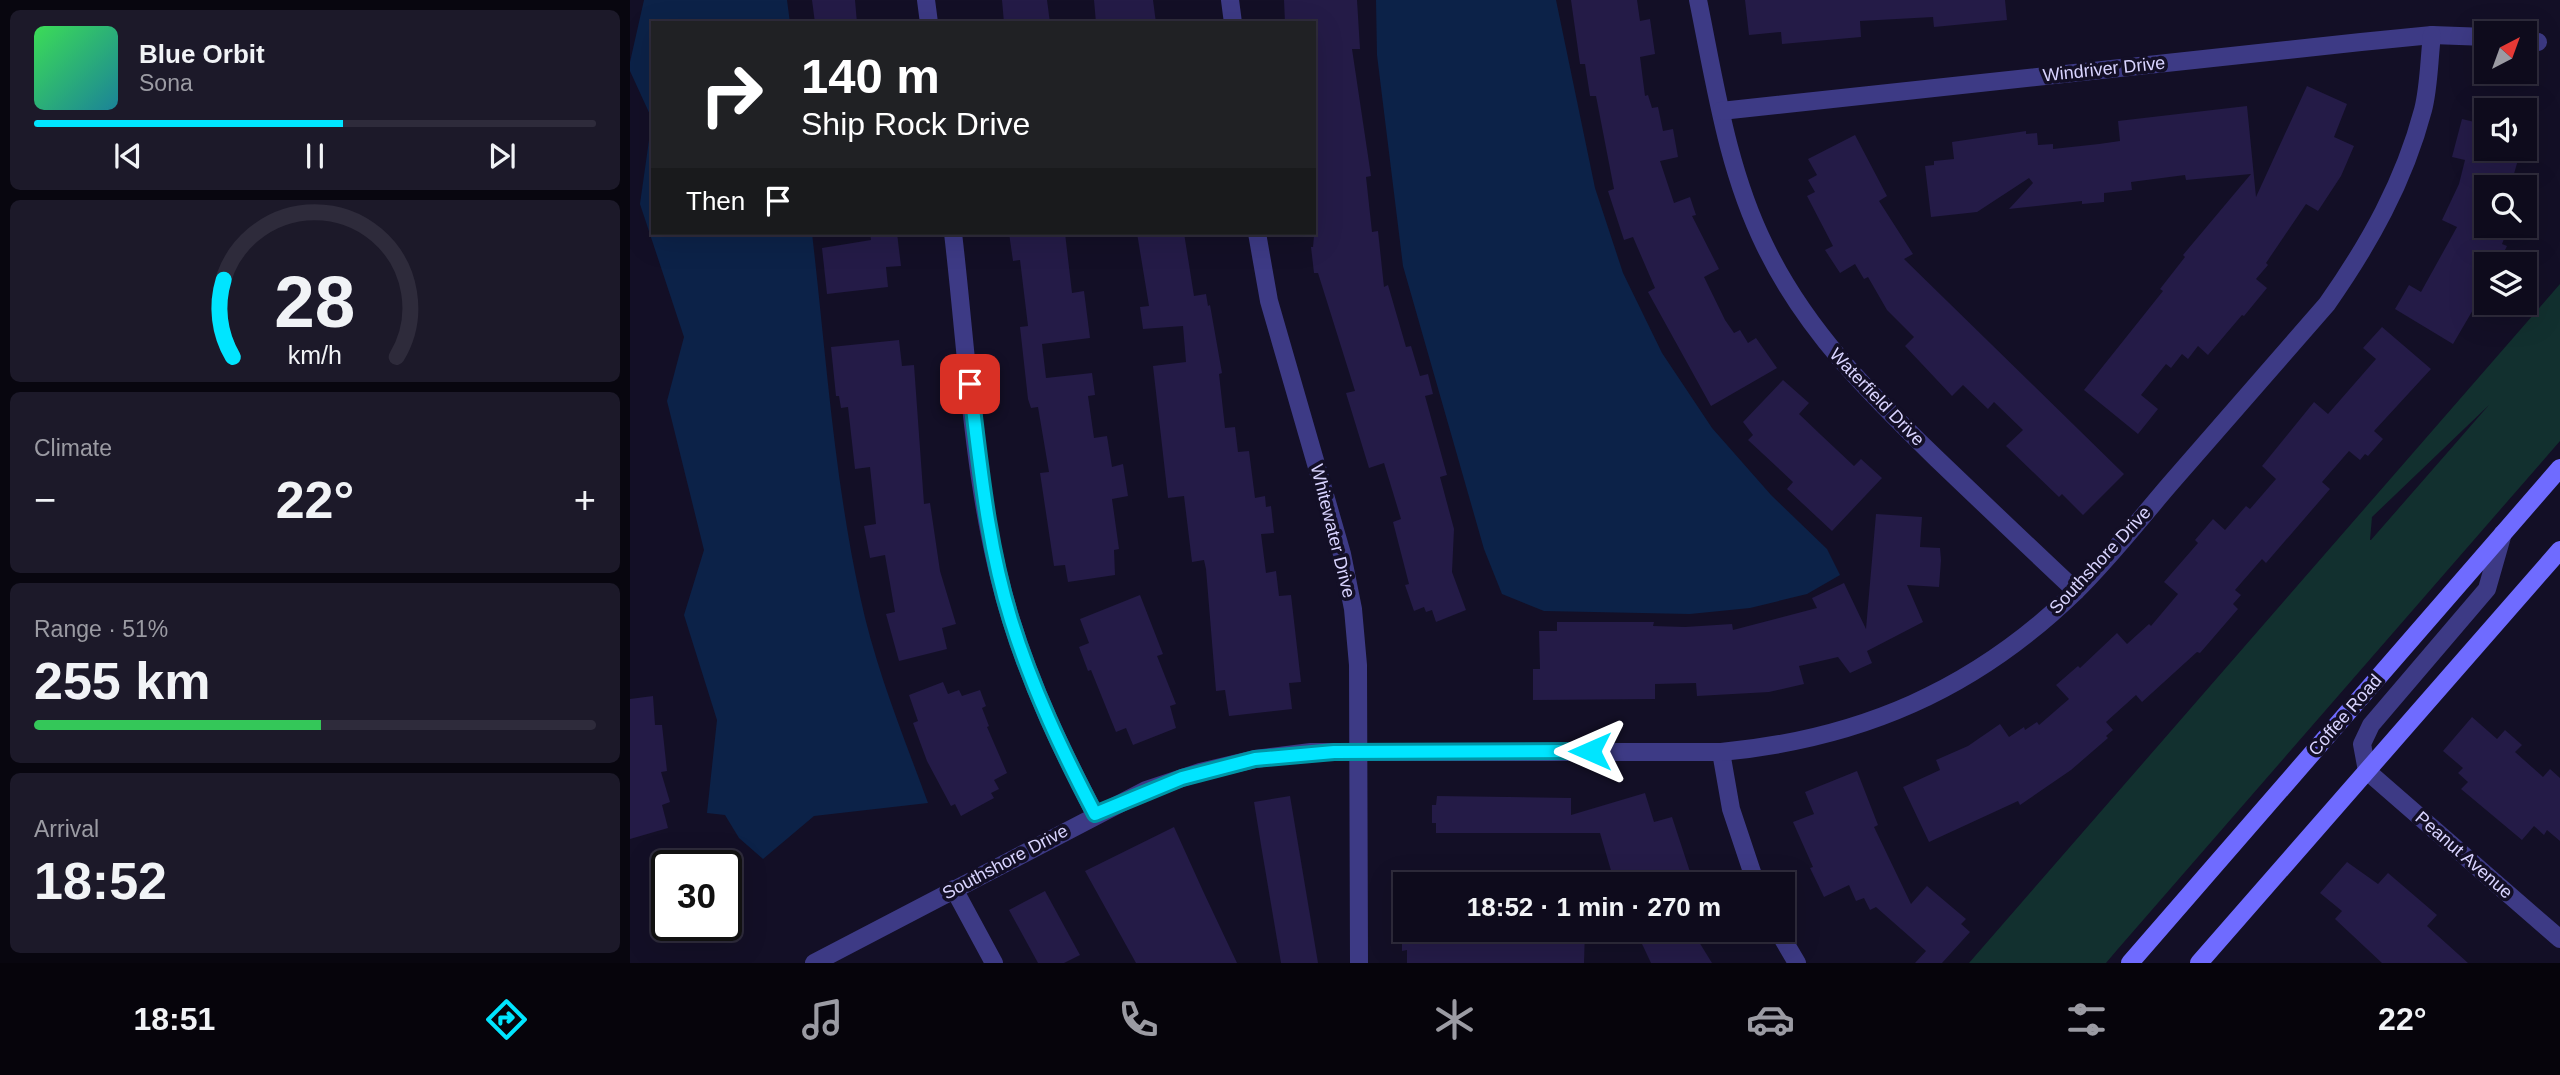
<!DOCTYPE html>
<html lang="en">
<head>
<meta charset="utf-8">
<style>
	:root { --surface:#0e0b1c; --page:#1c1929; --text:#f1f3f6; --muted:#9b9ba3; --line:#2e2b3b; --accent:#00e5ff }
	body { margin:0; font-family:Helvetica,sans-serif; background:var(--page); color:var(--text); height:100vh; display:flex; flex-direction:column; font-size:26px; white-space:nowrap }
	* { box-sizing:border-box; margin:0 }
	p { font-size:23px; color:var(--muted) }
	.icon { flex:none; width:38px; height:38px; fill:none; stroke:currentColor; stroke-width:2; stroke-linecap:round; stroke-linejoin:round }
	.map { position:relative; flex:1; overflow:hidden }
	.side { display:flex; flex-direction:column; gap:10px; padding:10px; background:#08060f; width:630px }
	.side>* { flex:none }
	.top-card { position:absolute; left:21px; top:21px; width:665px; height:214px; border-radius:0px; box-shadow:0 7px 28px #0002,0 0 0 2px var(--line); background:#202124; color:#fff; overflow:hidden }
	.needle { width:46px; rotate:41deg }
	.controls { position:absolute; left:1844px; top:21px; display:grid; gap:14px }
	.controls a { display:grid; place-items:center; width:63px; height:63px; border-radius:0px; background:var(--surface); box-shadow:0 7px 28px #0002,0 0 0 2px var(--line); font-size:35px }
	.speed { position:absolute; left:21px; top:850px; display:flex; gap:14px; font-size:35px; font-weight:700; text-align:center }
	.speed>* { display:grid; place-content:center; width:91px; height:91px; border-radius:50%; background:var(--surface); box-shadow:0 7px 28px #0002,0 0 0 2px var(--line); line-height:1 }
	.speed .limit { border:4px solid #111; border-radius:10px; background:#fff; color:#111 }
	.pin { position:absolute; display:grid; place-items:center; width:60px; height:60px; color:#fff; margin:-30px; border-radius:14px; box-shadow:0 4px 10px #0006 }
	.me { position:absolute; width:77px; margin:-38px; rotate:270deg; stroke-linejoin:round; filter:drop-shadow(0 0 5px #0008) }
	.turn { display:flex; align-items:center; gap:24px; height:147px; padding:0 35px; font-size:32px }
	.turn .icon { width:91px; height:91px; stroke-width:2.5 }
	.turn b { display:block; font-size:49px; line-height:60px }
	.then { display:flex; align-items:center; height:66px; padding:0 35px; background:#0003; gap:14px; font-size:26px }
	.big { font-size:52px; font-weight:600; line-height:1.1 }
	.side .widget { flex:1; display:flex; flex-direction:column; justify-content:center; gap:10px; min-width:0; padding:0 24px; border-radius:10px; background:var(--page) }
	.side .dial { align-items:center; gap:0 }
	.dial svg { height:182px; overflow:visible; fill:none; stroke:var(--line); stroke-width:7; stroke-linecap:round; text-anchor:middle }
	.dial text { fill:var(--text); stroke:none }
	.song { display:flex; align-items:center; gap:21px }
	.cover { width:84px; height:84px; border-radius:10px; background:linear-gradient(135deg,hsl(130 70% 55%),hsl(190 70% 35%)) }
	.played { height:7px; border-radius:4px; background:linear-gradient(90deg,var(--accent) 55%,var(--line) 55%) }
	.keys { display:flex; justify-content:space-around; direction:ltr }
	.heat { display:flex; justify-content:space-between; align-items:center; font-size:38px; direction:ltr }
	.charge { height:10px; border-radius:5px; background:linear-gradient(90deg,#34c759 51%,var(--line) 0) }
	.trip { position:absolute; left:763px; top:872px; width:402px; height:70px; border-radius:0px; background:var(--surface); box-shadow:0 7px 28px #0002,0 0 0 2px var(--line); font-weight:600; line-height:70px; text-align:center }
	.menu { display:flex; height:112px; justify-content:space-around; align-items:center; background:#06040b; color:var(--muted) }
	.menu .icon { width:49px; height:49px }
	.menu .on { color:var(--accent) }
	.menu b { font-size:32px; color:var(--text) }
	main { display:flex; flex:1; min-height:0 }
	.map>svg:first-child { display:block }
	.green { fill:#12302f; fill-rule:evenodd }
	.water { fill:#0c2248 }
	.building { fill:#241b47 }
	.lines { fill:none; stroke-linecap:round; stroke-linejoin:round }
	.minor { stroke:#3d3a85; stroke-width:18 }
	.secondary { stroke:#6f6bff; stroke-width:18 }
	.route-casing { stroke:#0095a6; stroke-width:18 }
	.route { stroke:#00e5ff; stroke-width:12 }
	.labels { text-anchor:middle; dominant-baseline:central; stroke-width:7; stroke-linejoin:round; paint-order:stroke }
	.street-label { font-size:18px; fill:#d9d4ff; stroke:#130f26 }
</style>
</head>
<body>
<main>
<section class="side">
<div class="widget">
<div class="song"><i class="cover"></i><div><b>Blue Orbit</b><p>Sona</p></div></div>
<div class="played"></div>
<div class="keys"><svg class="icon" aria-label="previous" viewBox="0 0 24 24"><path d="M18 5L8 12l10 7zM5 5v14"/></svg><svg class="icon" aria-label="pause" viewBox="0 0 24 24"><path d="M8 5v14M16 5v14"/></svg><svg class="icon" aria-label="next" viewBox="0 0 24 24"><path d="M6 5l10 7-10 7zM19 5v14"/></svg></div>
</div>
<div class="widget dial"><svg viewBox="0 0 100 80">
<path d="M14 69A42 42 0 1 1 86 69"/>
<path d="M14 69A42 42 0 0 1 10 35" stroke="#00e5ff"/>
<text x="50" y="56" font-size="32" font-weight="700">28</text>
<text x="50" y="72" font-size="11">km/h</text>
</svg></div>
<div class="widget"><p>Climate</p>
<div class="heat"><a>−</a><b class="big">22°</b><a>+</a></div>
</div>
<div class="widget"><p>Range · 51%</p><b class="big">255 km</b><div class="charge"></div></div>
<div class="widget"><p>Arrival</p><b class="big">18:52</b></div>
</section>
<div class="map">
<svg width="1930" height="963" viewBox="0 0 1930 963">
	<rect width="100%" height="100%" fill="#130f26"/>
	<path class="green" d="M1930 284V441L1487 950 1476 963H1339ZM1859 405 1741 540H1740L1742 517Z"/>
	<g class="water">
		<path d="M14 0H157L160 23H23V233H182C196 354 204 477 230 596 245 667 273 735 298 803L184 816 133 859 109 838 95 815 77 813 87 720 54 615 74 550 37 401 54 337 10 204 22 119 0 71V62Z"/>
		<path d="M746 0H926L965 188 993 273 1032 353 1082 428 1141 495 1197 549 1210 575 1177 594 1120 608 1060 614 914 611 872 594 854 549 773 266 747 55Z"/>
	</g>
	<g class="building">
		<path d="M182 0H225L227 23H185Z"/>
		<path d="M372 0H417L420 23H374Z"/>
		<path d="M464 0H523L526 23H466Z"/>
		<path d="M654 0H727L730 49H722L741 176 736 177 742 232 748 231 754 287 758 285 776 347 781 346 790 376 798 374 803 394 795 396 817 475 810 477 824 529 822 572 836 610 806 622 802 610 796 612 794 607 784 611 775 585 779 584 763 522 771 519 754 463 739 468 716 393 725 391 688 273H684L681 247H683L684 236V23H655Z"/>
		<path d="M941 0H1007L1010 21 1020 19 1025 54 1010 57 1015 96 1018 95 1022 108 1028 107 1033 131 1043 129 1048 157 1030 161 1044 203 1060 197 1066 215 1062 216 1089 269 1074 277 1095 320 1104 333 1110 330 1118 343 1126 338 1147 368 1081 406 1018 292 1025 288 1003 237 994 240 978 191 984 189 966 96H960L955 64H950Z"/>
		<path d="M1115 0H1375L1377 20 1304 27 1303 17 1230 21 1231 37 1152 44 1151 32 1119 35Z"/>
		<path d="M1677 86 1717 104 1704 137 1724 146 1711 176 1688 211 1676 204 1636 263 1638 265 1626 279 1637 288 1614 316 1612 315 1578 355 1568 346 1558 359 1552 354 1541 368 1536 364 1511 395 1528 409 1508 434 1454 390 1533 291 1530 289 1555 257 1553 255 1621 174 1556 180 1555 175 1501 182 1502 190 1474 193V202L1452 204V201L1379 209 1403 183 1399 178 1347 212 1301 217 1295 166 1304 165V161L1324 159 1322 142 1396 131V134L1407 133 1408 145 1423 144V149L1469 144 1490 141 1488 121 1617 106 1626 197Z"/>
		<path d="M1832 119 1857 125V149H1891L1882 181 1857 175V226H1875L1872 232 1876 234 1872 244 1877 246 1868 264H1857V272L1844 302 1847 303 1823 344 1765 309 1779 285 1791 292 1827 227 1812 220 1829 184 1835 160 1822 157Z"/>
		<path d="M1225 135 1257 196 1249 201 1283 254 1274 259 1494 474 1453 515 1432 494 1429 497 1376 446 1393 430 1364 402 1358 409 1333 385 1322 396 1275 346 1284 337 1257 310 1238 277 1234 279 1225 264 1210 273 1195 250 1203 246 1177 196 1185 192 1178 180 1187 175 1178 159Z"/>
		<path d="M240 233H267L271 266 256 267 258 287 197 294 192 248 241 240Z"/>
		<path d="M379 233H435L442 293 454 291 460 338 412 344 416 378 462 373 465 395 458 396 464 438 477 436 482 467 493 464 498 496 482 499 489 549 484 550 485 575 438 582 435 565 424 566 410 473 419 472 408 407 401 408 398 399 390 327 398 326 390 260 383 261Z"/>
		<path d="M507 233H554L564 296 576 294 578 306 580 305 592 373 589 374 595 428 605 427 608 452 619 451 625 498 635 496 636 507 641 506 644 533 631 534 636 573 646 571 649 596 661 595 671 682 659 683 662 709 599 716 595 690 586 691 576 569 574 560 562 562 554 496 538 498 523 366 556 362 553 326 513 329 510 307 519 306Z"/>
		<path d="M1752 327 1801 369 1744 431 1753 439 1738 456 1735 454 1730 460 1719 451 1692 482 1700 489 1636 563 1632 559 1605 590 1611 595 1603 604 1608 609 1570 653 1567 652 1512 702 1506 695 1476 722 1483 730 1476 736 1478 738 1441 770 1390 805 1388 801 1299 842 1273 787 1310 770 1306 760 1338 746 1370 724 1379 737 1394 727 1395 730 1407 722 1409 725 1439 699 1426 685 1448 666 1450 668 1487 633 1497 644 1519 624 1521 626 1548 594 1534 582 1568 543 1565 540 1583 519 1595 530 1616 506 1620 509 1646 479 1632 466 1684 402 1698 414 1746 359 1733 348Z"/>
		<path d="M269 340 272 366 284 365 294 504 300 503 310 571 326 624 312 628 317 649 269 661 256 614 265 612 255 555 240 558 234 526 246 524 240 467 225 469 218 407 211 408 209 396H206L201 347Z"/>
		<path d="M1153 380 1179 403 1169 414 1191 435 1224 466 1231 459 1252 478 1202 531 1157 489 1163 482 1118 440 1123 435 1113 422Z"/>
		<path d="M1246 514 1292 517 1290 547 1310 548 1311 560 1309 587 1277 585 1293 622 1237 651 1242 663 1220 673 1208 657 1169 666 1174 684 1139 692 1067 696 1066 683 1025 684V699L903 700V669H910L909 631H927V622H1024L1023 626 1055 627 1102 624 1103 630 1187 608 1182 598 1214 583 1236 629Z"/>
		<path d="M510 595 533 654 527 656 546 704 540 706 546 728 503 745 496 728 486 732 461 670 458 671 449 647 459 643 450 619Z"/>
		<path d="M313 682 318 694 329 690 332 696 350 690 356 706 352 708 359 726 357 727 377 773 364 780 369 789 361 793 364 798 331 816 325 804 321 806 297 761 283 723 288 721 279 695Z"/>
		<path d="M23 696 25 725H32L37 771 31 772 40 802 32 805 38 828 0 839V699Z"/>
		<path d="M1842 717 1867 739 1875 730 1892 745 1885 752 1913 777 1920 769 1930 778V841L1917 830 1914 835 1904 826 1892 840 1831 789 1838 782 1828 773 1833 768 1813 751Z"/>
		<path d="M1227 771 1248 825 1244 827 1281 904 1297 886 1336 919 1331 924 1340 932 1312 963H1285L1296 951 1246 907 1240 910 1234 898 1226 901 1219 885 1194 897 1180 868 1183 867 1163 822 1184 814 1175 792Z"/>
		<path d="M1015 793 1024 822 1042 817 1064 884H985L970 833H806V823H802V805H806L807 796 941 798V815Z"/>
		<path d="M660 796 688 963H651L631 845 624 802Z"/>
		<path d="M544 827 573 891 607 963H506L455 871Z"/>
		<path d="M1717 862 1748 884 1758 873 1807 915 1797 926 1838 963H1752L1705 919 1712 911 1690 893Z"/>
		<path d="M415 891 450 955 434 963H408L379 910Z"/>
		<path d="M772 929 955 930 954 963H777V950L772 951Z"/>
		<path d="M1005 929H1061L1082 963H1021Z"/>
	</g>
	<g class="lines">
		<g class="minor">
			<path d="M296 0 299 23"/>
			<path d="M600 0 603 23"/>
			<path d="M1068 0C1085 83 1097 169 1135 246 1176 331 1240 394 1307 459 1353 503 1399 547 1446 591"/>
			<path d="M1895 41 1908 42"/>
			<path d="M1091 111 1731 42 1802 35 1857 37"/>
			<path d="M323 233C338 360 343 498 381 620 402 688 432 751 465 814"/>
			<path d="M627 233 639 301 712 554 723 609 728 665 729 963"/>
			<path d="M1873 533 1857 589 1741 725 1732 744 1737 771 1930 939"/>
			<path d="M1091 752 1101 809 1126 884"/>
			<path d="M324 889 364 963"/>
			<path d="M1147 929 1167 963"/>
			<path d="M184 963 516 790 570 772 625 759 681 752H1091C1230 739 1344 690 1445 592 1479 559 1509 520 1540 484 1592 424 1644 364 1697 304 1739 244 1774 182 1793 110 1799 87 1799 60 1802 35"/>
		</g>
		<g class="secondary">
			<path d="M1500 963 1930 468"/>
			<path d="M1569 963 1930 550"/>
		</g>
	</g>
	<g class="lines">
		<g class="route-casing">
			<path id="route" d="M340 384C350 463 357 543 381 620 402 688 432 751 465 814L552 778 625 759 704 752 960 751"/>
		</g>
		<use href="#route" class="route"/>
	</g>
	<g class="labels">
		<g class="street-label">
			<text transform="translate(1474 69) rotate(-6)">Windriver Drive</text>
			<text transform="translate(1247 397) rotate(46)">Waterfield Drive</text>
			<text transform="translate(703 531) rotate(76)">Whitewater Drive</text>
			<text transform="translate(1470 560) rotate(-47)">Southshore Drive</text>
			<text transform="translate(1715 715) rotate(-49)">Coffee Road</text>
			<text transform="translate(1834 855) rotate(41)">Peanut Avenue</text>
			<text transform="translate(375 862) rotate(-28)">Southshore Drive</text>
		</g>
	</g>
</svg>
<div class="controls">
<a><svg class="needle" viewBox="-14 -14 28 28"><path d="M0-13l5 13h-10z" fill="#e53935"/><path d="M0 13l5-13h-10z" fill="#9b9ba3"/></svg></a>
<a><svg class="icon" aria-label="sound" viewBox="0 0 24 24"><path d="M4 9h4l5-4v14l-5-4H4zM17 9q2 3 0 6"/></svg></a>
<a><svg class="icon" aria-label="search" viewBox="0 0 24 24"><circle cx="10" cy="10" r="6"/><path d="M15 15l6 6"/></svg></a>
<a><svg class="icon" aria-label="layers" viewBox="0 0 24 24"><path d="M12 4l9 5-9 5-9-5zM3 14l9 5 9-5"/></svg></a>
</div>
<div class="speed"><div class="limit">30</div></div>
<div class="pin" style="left:340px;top:384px;background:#d93025"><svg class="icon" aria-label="arrive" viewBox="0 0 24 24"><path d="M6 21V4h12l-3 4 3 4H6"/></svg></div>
<svg class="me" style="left:960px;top:751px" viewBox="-20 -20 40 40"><path d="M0-17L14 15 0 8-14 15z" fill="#00e5ff" stroke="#fff" stroke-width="4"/></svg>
<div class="trip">18:52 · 1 min · 270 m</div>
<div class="top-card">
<div class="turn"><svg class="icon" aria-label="right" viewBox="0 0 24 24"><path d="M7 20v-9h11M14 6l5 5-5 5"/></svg><div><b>140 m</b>Ship Rock Drive</div></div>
<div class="then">Then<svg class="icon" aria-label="arrive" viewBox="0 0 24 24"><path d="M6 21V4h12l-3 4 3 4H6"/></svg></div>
</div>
</div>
</main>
<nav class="menu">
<b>18:51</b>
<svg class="icon on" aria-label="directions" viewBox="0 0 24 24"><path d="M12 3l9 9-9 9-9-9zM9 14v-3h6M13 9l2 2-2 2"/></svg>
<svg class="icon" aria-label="music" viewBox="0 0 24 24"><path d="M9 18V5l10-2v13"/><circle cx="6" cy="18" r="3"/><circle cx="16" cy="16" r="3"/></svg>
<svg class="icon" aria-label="phone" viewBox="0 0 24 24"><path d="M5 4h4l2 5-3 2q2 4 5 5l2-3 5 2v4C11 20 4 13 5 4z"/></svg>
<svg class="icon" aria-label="climate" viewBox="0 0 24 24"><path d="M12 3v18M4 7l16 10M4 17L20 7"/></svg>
<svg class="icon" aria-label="car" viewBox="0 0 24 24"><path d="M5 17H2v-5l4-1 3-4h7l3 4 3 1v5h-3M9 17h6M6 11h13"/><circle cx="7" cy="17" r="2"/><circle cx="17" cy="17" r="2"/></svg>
<svg class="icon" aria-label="filters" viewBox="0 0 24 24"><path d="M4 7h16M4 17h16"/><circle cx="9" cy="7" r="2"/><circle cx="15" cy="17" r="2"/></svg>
<b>22°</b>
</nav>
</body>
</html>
